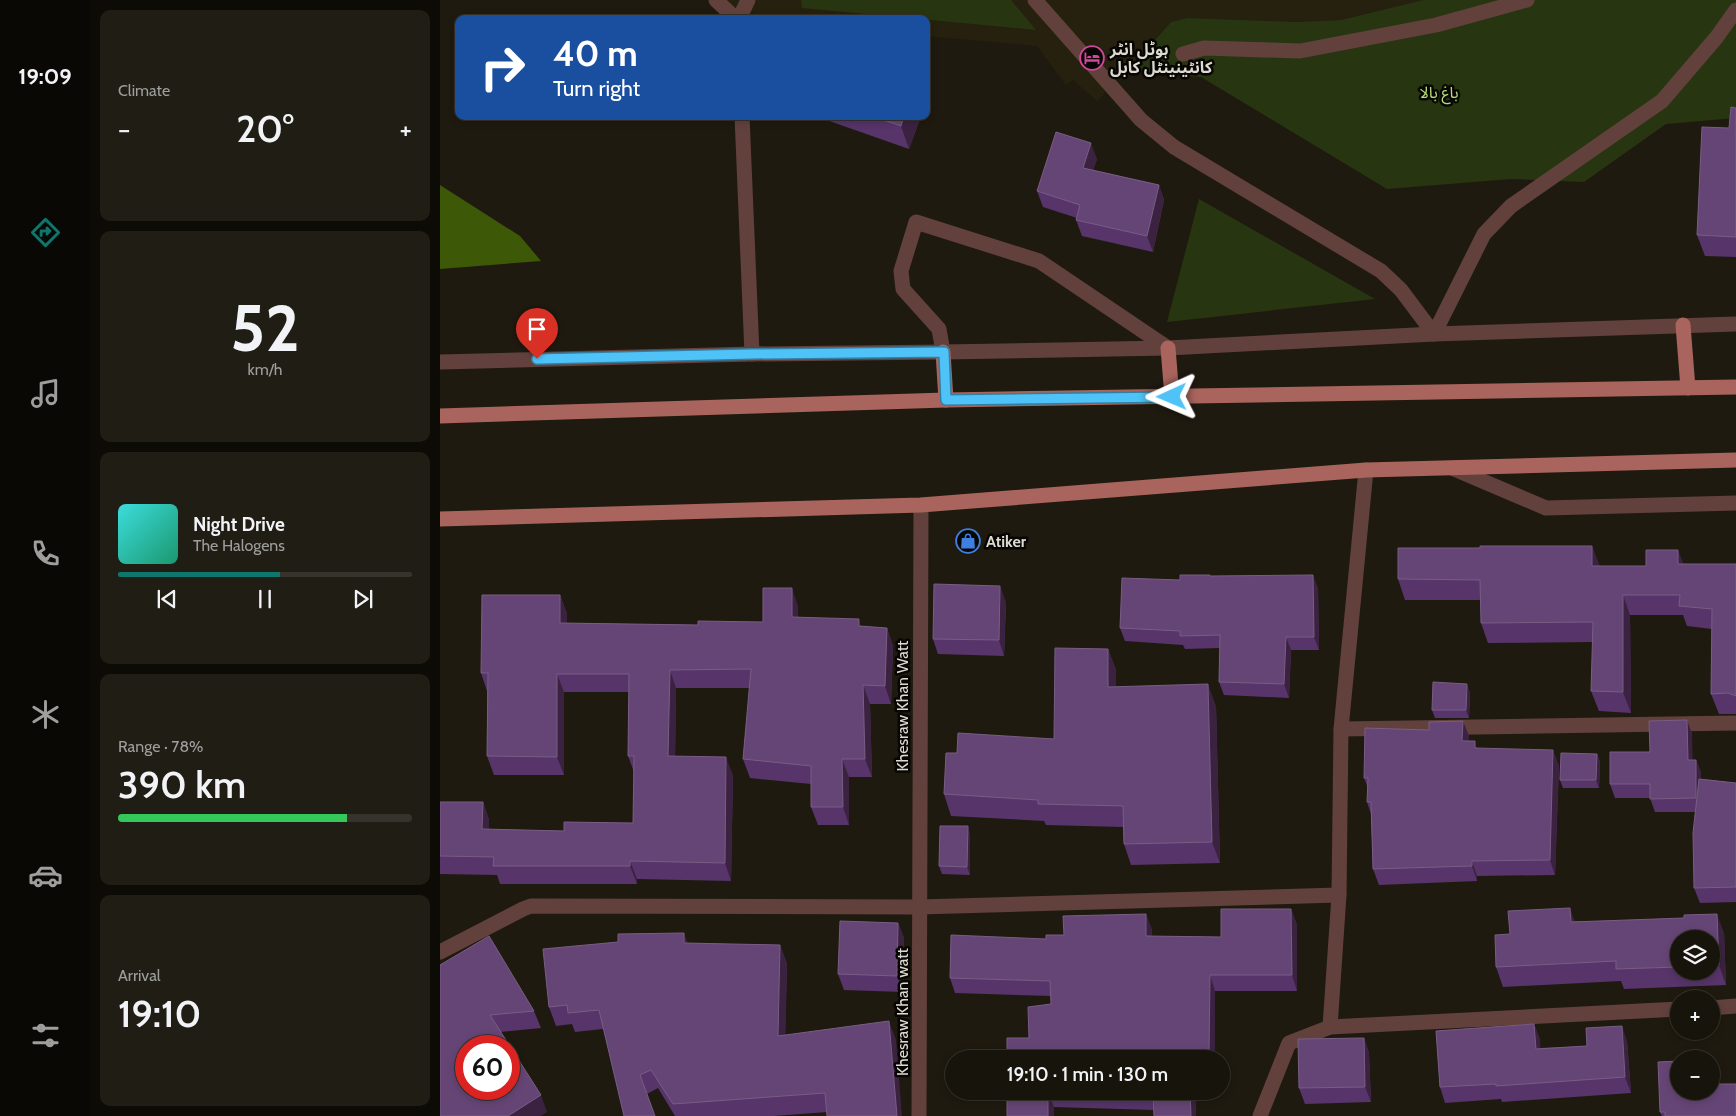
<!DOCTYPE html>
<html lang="en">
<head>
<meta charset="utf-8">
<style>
	:root { --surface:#17140b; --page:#201d14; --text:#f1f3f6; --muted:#9e9e9d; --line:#36332c; --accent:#0f766e }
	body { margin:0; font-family:Cabin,"Noto Sans Arabic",sans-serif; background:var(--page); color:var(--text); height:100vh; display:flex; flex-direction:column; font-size:19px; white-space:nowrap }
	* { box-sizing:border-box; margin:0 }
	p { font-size:16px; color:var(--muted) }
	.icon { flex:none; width:28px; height:28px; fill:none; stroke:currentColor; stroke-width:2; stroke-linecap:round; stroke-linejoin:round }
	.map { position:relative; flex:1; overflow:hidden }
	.details { display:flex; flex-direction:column; gap:10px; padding:10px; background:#0d0b06; width:350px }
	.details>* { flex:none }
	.guide { position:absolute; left:15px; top:15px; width:475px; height:105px; border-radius:10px; box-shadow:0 2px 8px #0003,0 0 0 1px var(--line); background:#1a4fa0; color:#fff; overflow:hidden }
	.controls { position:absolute; left:1230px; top:930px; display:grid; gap:10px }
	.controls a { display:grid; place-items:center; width:50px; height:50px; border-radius:50%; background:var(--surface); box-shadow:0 2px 8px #0003,0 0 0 1px var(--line); font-size:25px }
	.speed { position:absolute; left:15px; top:1035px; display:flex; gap:10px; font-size:25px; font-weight:700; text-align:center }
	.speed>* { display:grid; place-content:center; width:65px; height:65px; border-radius:50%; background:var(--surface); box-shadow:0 2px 8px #0003,0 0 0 1px var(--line); line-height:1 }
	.speed .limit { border:8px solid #d22; background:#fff; color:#111 }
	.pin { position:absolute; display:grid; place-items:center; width:42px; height:42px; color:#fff; margin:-51px -21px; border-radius:50% 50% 50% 0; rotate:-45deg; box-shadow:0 0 5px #0007 }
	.pin .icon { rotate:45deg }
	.me { position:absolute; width:55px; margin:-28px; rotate:269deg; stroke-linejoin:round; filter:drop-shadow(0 0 4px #0008) }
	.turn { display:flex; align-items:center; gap:18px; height:105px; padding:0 15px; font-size:22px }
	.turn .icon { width:65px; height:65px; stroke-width:2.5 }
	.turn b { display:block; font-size:35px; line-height:42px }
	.big { font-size:38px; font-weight:600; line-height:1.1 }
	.details .tile { flex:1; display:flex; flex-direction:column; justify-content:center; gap:8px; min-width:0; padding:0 18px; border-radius:10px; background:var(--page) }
	.details .dial { align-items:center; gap:0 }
	.dial b { font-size:65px; line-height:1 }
	.song { display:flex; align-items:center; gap:15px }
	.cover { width:60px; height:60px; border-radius:8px; background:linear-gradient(135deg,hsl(180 70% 55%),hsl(160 70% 35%)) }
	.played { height:5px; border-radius:2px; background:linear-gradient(90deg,var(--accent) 55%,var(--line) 55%) }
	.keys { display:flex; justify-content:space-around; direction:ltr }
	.heat { display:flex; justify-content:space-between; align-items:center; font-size:28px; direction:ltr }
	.charge { height:8px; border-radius:4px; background:linear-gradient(90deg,#34c759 78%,var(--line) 0) }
	.trip { position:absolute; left:505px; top:1050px; width:285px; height:50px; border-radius:25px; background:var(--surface); box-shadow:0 2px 8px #0003,0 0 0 1px var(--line); font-weight:600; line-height:50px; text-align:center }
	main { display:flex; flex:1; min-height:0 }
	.tabs { display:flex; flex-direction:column; width:90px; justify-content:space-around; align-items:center; background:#090804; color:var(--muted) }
	.tabs .icon { width:35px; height:35px }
	.tabs .on { color:var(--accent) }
	.tabs b { font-size:22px; color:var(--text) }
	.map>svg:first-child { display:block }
	.built { fill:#26200e }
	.green { fill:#273610 }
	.forest { fill:#3d5807 }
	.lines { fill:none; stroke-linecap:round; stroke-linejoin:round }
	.minor { stroke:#62413d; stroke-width:15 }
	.major { stroke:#a9655d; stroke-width:15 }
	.wall { fill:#57346a; fill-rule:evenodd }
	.shaded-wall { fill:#3b2241 }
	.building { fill:#654575; stroke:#785d84; fill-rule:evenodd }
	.route-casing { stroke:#337fa1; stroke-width:12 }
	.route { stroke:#4fc3f7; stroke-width:9 }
	.labels { text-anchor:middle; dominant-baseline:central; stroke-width:5; stroke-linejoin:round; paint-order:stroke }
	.poi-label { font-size:16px; font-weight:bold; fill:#dddad2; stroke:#070603; text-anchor:start }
	.park-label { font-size:16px; fill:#b3dc78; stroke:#070603 }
	.street-label { font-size:16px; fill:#dddad2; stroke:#070603 }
</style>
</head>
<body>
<main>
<nav class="tabs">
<b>19:09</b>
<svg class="icon on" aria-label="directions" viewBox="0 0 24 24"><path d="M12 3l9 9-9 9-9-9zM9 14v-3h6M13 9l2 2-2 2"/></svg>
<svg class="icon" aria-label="music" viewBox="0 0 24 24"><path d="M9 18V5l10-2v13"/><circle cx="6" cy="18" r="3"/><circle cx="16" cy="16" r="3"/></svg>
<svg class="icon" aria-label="phone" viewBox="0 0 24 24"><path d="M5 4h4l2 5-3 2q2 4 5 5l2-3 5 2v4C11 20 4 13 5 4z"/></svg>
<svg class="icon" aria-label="climate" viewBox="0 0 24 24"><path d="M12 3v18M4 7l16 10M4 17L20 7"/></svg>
<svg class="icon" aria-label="car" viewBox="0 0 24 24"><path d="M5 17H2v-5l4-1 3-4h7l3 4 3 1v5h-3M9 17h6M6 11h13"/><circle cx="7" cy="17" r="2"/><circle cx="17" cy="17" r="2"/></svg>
<svg class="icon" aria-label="filters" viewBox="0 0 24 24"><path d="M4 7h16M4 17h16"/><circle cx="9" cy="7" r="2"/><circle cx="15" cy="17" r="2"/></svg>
</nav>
<section class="details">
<div class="tile"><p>Climate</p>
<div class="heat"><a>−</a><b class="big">20°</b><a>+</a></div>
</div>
<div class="tile dial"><b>52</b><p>km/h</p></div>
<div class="tile">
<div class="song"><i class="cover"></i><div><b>Night Drive</b><p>The Halogens</p></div></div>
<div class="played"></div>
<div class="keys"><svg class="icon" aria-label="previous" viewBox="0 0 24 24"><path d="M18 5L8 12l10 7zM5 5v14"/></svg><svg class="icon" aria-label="pause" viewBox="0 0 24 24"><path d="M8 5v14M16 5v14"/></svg><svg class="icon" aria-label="next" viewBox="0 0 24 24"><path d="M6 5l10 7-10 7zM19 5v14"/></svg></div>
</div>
<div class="tile"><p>Range · 78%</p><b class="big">390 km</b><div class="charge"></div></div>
<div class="tile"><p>Arrival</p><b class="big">19:10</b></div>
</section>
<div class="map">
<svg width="1296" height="1116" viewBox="0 0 1296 1116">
	<rect width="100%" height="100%" fill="#1f1a0f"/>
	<path class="built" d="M276 0H983L901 20 857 22 747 18 731 22 657 101 633 80 626 85 597 46 486 36V19H296Z"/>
	<g class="green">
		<path d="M361 0H571L596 30 362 8Z"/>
		<path d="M983 0H1296V118L1226 124 1144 182 1071 179 947 189 761 77 687 71 731 22 747 18 857 22 901 20Z"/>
		<path d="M759 199 935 299 727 322Z"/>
	</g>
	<path class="forest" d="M0 185 80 236 101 261 0 269Z"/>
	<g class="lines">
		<g class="minor">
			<path d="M276 0 296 19"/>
			<path d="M595 0 701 120 734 147 941 271 961 290 994 334 1044 234 1071 206 1222 101 1276 38 1296 10"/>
			<path d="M299 19 308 0"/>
			<path d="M743 54 764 48 860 51 996 25 1087 0"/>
			<path d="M302 116 312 354"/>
			<path d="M503 352 499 329 463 289 461 271 476 222 599 261 728 348"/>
			<path d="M0 362 312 354 503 352 728 348 994 334 1296 324"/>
			<path d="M1012 468 1106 508 1296 503"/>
			<path d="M901 729 1296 723"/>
			<path d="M0 952 83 909 91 906 479 907 899 895"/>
			<path d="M1271 1008 1296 1006"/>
			<path d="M890 1027 1239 1009"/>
			<path d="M479 1116 481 505"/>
			<path d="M820 1116 849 1043 890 1027 899 895 901 729 926 470"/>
		</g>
		<g class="major">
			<path d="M1243 325 1248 388"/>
			<path d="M728 348 732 397"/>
			<path d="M503 352 506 400"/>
			<path d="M0 416 506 400 1296 387"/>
			<path d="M0 519 481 505 926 470 1296 460"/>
		</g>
	</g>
	<g class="wall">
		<path d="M1296 108V257L1265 256 1257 235Z"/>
		<path d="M375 116H481L469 149Z"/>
		<path d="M657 159 653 170 719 185 724 200 713 252 642 236 636 220 637 218 603 207 597 191Z"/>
		<path d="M1040 548 1160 566H1206L1243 564H1296V714H1279L1271 694 1272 629 1247 626 1243 615H1190L1191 713 1159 711 1151 691 1153 642 1048 643 1041 623V600H965L958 579Z"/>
		<path d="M770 576 878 588 879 650H851L849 698 784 695 779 682 780 648 745 649 743 645 685 641 680 628 740 580Z"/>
		<path d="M120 595 127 614V623L258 625 323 622 358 606V617L422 626 447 628 453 646 451 704H430L432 777H409V825H378L371 807V784L310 778 303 759 310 688H236L235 756 293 775 291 881 197 879V884H60L57 875 0 874V802H43L49 820V829L124 831 193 823 194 772 188 756 189 692H124V775H54L47 756V691L41 673Z"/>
		<path d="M566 602 564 656 498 654 493 639Z"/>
		<path d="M668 649 676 670V687L776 706 780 863 691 865 684 844 683 827 606 825 604 821 511 816 504 794 517 753 614 739Z"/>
		<path d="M1030 692 1029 718H995L992 710Z"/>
		<path d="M1247 720 1252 734V760H1256L1261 773V779L1296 783V902L1260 903 1254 888 1255 812H1215L1210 798H1175L1170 784Z"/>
		<path d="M1023 721 1029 736 1028 741 1037 748 1119 765 1115 875 1037 876V881L939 885 933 869 931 814 927 802 928 788 924 778 989 730Z"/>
		<path d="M1157 754 1160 762 1159 788H1123L1120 780Z"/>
		<path d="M530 834V875L502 874 499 866Z"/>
		<path d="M851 909 857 925V991H775V1059H567L589 1038 611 1004V996L515 993 510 978 606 939 624 935 712 929V936L781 937Z"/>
		<path d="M1135 921 1284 933 1286 985 1184 989 1181 981 1063 987 1056 967 1070 934ZM1239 939H1271V971H1239Z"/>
		<path d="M458 923 464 938 463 992 404 990 398 974Z"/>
		<path d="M247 943 340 945 347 964 345 1035 456 1040 387 1112 334 1116H235L218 1088 207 1094 163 1029 135 1032 132 1024 116 1026 109 1007Z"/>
		<path d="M0 965 94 1011 101 1028 60 1032 107 1112Z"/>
		<path d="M1094 1024 1100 1040V1048L1147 1046 1187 1041 1191 1093 1062 1102 1061 1099 1005 1103 1000 1087Z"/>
		<path d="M924 1038 929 1053 931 1102 865 1104 859 1088Z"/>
		<path d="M567 1091H755L756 1116 714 1110 614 1107V1116H567Z"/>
		<path d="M1239 1091 1296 1116H1222L1220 1112Z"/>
	</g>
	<g class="shaded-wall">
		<path d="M464 116H481L469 149 461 126Z"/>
		<path d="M651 143 657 159 649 184 643 168Z"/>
		<path d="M719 185 724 200 713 252 707 236Z"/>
		<path d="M1152 546 1160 566H1152Z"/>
		<path d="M1238 550 1246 570 1238 564Z"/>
		<path d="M873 575 878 588 879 650 874 637Z"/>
		<path d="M560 586 566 602 564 656 559 640Z"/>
		<path d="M352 588 358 606V635L352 617Z"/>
		<path d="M120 595 127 614V641L120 623Z"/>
		<path d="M1183 595 1190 615 1191 713 1183 692Z"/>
		<path d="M447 628 453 646 451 704 445 686Z"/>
		<path d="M846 637 851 650 849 698 844 684Z"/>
		<path d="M668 649 676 670V708L668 687Z"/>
		<path d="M230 670 236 688 235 774 228 756Z"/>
		<path d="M117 674 124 692V775L117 757Z"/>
		<path d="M768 684 776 706 780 863 772 842Z"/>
		<path d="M1027 684 1030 692 1029 718 1026 710Z"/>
		<path d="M423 685 430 704 432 777 425 759Z"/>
		<path d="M1247 720 1252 734 1253 774 1248 760Z"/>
		<path d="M1023 721 1029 736 1028 756 1022 741Z"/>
		<path d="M1113 750 1119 765 1115 875 1110 860Z"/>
		<path d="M1157 754 1160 762 1159 788 1156 780Z"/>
		<path d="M286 757 293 775 291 881 285 863Z"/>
		<path d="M402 759 409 777V825L403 807Z"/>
		<path d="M1256 760 1261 773V812L1256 798Z"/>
		<path d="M43 802 49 820V848L42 829Z"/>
		<path d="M528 826 530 834V875L527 867Z"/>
		<path d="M190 861 197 879V884L190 866Z"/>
		<path d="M1032 861 1037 876V881L1032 866Z"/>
		<path d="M1130 908 1137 928 1131 922Z"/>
		<path d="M851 909 857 925V991L852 975Z"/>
		<path d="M706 914 712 929V951L706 936Z"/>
		<path d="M1277 914 1284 933 1286 985 1279 965Z"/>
		<path d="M458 923 464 938 463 992 457 976Z"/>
		<path d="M244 933 251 951 244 943Z"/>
		<path d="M340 945 347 964 345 1054 338 1036Z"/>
		<path d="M770 975 775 991V1059H771L769 1053Z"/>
		<path d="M449 1021 456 1040 462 1116H457Z"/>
		<path d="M1094 1024 1100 1040 1101 1064 1096 1049Z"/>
		<path d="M1182 1026 1187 1041 1191 1093 1185 1077Z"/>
		<path d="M924 1038 929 1053 931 1102 925 1087Z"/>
		<path d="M608 1091 614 1107V1116H608Z"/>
		<path d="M750 1091H755L756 1116H751Z"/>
		<path d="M101 1095 107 1112 101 1116H68Z"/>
	</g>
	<g class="building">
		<path d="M1291 107 1296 108V237L1257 235 1262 127 1289 128Z"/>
		<path d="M432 116H464L461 126Z"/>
		<path d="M616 132 651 143 643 168 719 185 707 236 636 220 640 205 597 191Z"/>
		<path d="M1040 546H1152V566H1206V550H1238V564H1296V696L1288 693 1271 694 1272 609 1239 606 1240 595H1183V692L1151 691 1153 622 1041 623 1040 580 958 579V548H1040Z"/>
		<path d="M740 575H770V576L873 575 874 637H846L844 684 779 682 780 635 740 636V631L680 628 682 578 740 580Z"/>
		<path d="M494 584 560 586 559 640 493 639Z"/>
		<path d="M323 588H352V617L419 619V626L447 628 445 686 423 685 425 759H402L403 807H371V766L303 759 311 669 230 670 228 756 286 757 285 863 190 861V866H53L54 857 0 856V802H43L42 829 124 831V822L193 823 194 756H188L189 674H117V757L47 756 48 673H41L42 595H120V623L258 625V621L323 622Z"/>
		<path d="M615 648 668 649V687L768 684 772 842 684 844 683 806 598 804V800L504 794 506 753H517L518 733 614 739Z"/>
		<path d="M993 682 1027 684 1026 710H992Z"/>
		<path d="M1247 720 1248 760H1256V798L1210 799V784H1170V752H1210L1209 721Z"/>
		<path d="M1023 721 1022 741H1035V748L1113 750 1110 860 1032 861V866L933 869 931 802H927L928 778H924L925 728 989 730V722Z"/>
		<path d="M1121 753 1157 754 1156 780H1120Z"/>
		<path d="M1259 779 1296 783V887L1254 888 1253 833Z"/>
		<path d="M500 826H528L527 867 499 866Z"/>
		<path d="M1130 908 1131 922 1244 918V915L1277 914 1279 965 1271 966V939H1239V967L1176 969V961L1056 967 1055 935 1070 934 1068 911Z"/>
		<path d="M781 909H851L852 975H770L769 1053H749V1059H567V1038H589L588 1007 611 1004 610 981 510 978 511 935 606 939V935H624L623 916 706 914V936L781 937Z"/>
		<path d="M400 921 458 923 457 976 398 974Z"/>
		<path d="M244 933V943L340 945 338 1036 449 1021 457 1116H387L385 1093 233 1104 211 1070 200 1075 215 1116H184L159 1010 128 1013 127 1005 109 1007 103 949 178 942V934Z"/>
		<path d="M49 936 94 1011 50 1015 101 1095 68 1116H0V965ZM26 1046H69V1089H26Z"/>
		<path d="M1094 1024 1096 1049 1147 1046 1146 1028 1182 1026 1185 1077 1056 1086V1084L1000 1087 996 1031Z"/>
		<path d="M924 1038 925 1087 859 1088 858 1039Z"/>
		<path d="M1239 1061V1091H1271V1084H1296V1116H1225V1112H1220L1218 1062Z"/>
		<path d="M567 1091H750L751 1116H714L713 1094 608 1091V1116H567Z"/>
	</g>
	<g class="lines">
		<g class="route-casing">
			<path id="route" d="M97 359 312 354 504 352 506 400 732 397"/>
		</g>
		<use href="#route" class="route"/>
	</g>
	<defs>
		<g id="hotel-ring" transform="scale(1.25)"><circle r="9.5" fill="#070603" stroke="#d1479c" stroke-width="1.5"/><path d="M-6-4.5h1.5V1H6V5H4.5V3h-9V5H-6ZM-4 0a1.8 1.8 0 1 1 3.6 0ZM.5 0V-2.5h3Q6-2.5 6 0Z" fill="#d1479c"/></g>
		<g id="shop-ring" transform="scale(1.25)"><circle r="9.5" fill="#070603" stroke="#3f7fe0" stroke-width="1.5"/><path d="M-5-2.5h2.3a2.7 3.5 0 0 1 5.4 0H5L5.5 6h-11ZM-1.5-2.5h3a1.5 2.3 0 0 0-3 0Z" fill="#3f7fe0"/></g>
	</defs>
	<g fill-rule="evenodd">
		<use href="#hotel-ring" x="652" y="58"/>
		<use href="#shop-ring" x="528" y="541"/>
	</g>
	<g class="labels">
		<g class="poi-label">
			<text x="670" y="49">ہوٹل انٹر<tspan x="670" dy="18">کانٹینینٹل کابل</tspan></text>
			<text x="546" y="541">Atiker</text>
		</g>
		<g class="park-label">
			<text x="999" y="92">باغ بالا</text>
		</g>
		<g class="street-label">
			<text transform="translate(462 706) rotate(-90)">Khesraw Khan Watt</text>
			<text transform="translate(462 1012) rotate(-90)">Khesraw Khan watt</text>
		</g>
	</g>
</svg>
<div class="controls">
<a><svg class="icon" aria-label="layers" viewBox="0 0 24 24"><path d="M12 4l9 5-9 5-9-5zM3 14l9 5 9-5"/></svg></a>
<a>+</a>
<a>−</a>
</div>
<div class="speed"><div class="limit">60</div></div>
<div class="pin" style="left:97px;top:359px;background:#d93025"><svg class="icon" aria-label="arrive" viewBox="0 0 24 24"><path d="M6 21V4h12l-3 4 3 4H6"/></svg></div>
<svg class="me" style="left:732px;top:397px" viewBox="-20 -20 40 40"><path d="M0-17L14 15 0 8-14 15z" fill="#4fc3f7" stroke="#fff" stroke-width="4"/></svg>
<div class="trip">19:10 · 1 min · 130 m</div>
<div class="guide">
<div class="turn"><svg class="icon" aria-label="right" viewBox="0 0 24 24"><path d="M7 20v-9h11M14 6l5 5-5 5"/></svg><div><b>40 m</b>Turn right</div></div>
</div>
</div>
</main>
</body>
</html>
